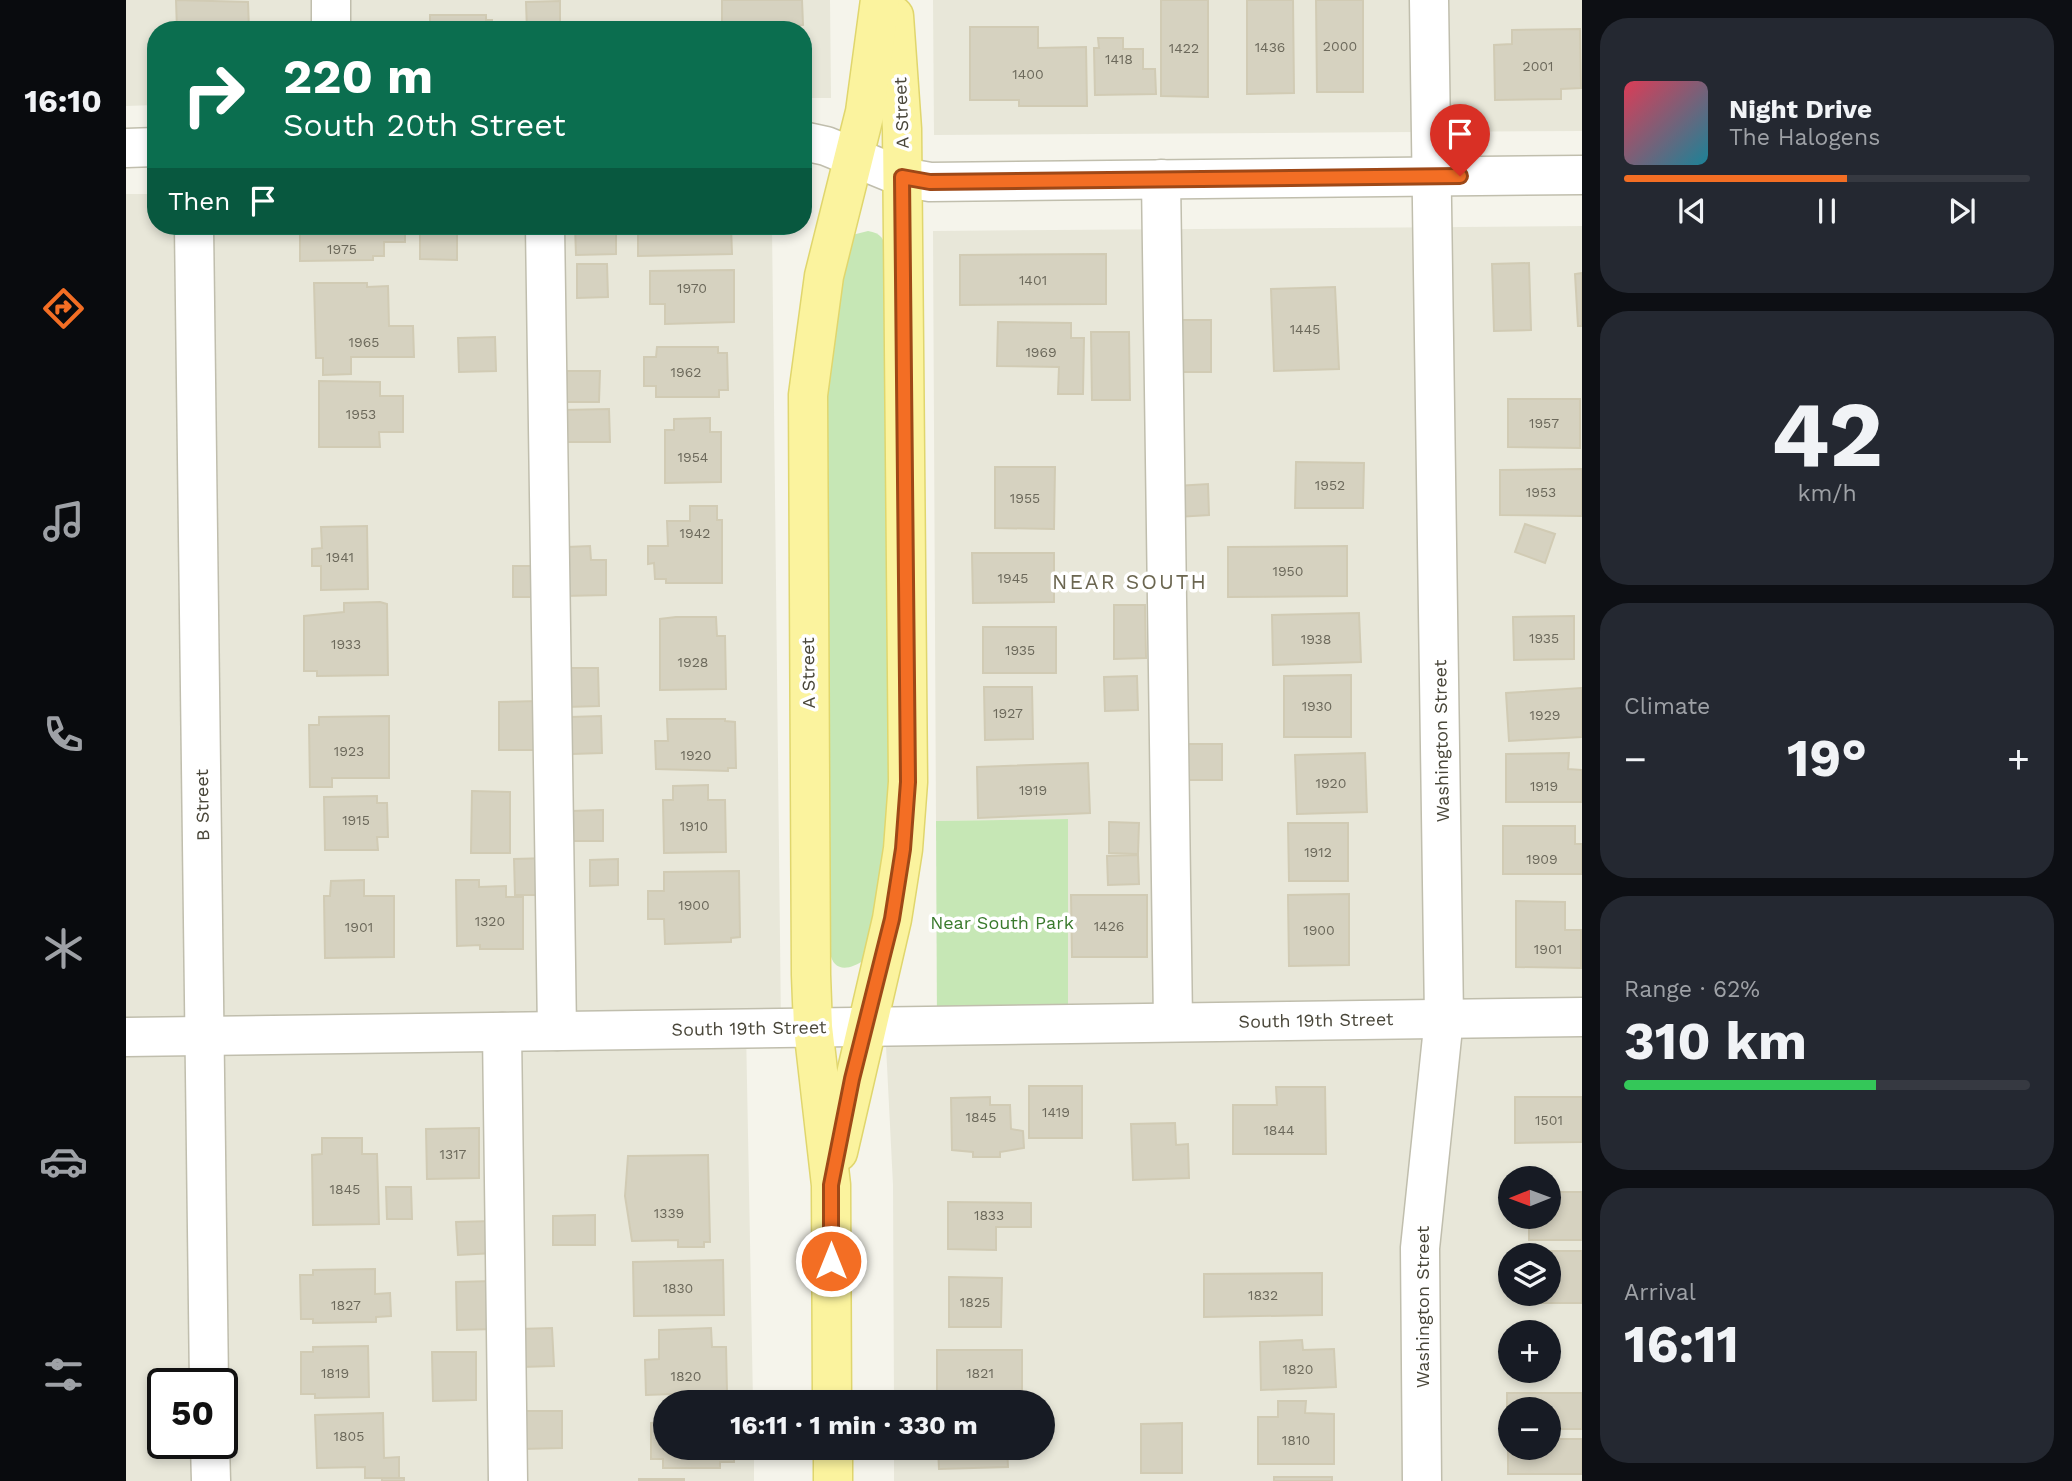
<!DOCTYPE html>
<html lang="en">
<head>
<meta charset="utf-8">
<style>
	:root { --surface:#171b24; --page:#242831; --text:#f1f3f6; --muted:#9ea1a6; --line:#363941; --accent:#f36e24 }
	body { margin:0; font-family:"Work Sans",sans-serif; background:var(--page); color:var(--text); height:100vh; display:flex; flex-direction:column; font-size:26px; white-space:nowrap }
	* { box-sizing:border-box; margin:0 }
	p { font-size:23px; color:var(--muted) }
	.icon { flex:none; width:38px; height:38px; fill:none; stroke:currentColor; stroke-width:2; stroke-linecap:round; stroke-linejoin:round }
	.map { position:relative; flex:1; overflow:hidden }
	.sheet { display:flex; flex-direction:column; gap:18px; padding:18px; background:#0d0f14; width:490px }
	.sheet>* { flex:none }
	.hud { position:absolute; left:21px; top:21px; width:665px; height:214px; border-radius:28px; box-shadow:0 4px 10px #0003; background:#0b6e4f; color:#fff; overflow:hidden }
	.needle { width:46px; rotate:269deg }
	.buttons { position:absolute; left:1372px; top:1166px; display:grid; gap:14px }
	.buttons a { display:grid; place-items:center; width:63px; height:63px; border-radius:50%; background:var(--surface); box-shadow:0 4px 10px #0003; font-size:35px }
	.speed { position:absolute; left:21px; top:1368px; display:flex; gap:14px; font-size:35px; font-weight:700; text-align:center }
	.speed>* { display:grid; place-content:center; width:91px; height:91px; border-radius:50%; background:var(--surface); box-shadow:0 4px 10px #0003; line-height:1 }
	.speed .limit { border:4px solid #111; border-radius:10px; background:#fff; color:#111 }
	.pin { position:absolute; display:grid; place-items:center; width:60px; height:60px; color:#fff; margin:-72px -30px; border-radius:50% 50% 50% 0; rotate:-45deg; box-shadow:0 0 7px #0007 }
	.pin .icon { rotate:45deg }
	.me { position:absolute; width:77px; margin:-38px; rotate:0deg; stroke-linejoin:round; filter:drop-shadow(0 0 5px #0008) }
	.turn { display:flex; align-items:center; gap:24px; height:147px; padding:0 21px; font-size:32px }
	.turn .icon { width:91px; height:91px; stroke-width:2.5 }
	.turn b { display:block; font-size:49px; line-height:60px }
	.then { display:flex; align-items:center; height:66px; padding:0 21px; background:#0003; gap:14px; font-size:26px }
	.big { font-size:52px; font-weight:700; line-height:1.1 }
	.sheet .widget { flex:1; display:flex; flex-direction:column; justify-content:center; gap:10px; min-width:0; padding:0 24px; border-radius:28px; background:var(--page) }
	.sheet .dial { align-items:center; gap:0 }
	.dial b { font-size:91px; line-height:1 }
	.song { display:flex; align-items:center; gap:21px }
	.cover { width:84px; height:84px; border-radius:10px; background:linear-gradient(135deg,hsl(350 70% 55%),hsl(190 70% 35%)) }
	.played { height:7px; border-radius:4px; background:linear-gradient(90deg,var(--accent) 55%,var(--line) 55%) }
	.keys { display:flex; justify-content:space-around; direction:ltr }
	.heat { display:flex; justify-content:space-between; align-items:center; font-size:38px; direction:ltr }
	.charge { height:10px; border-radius:5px; background:linear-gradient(90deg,#34c759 62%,var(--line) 0) }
	.trip { position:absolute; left:527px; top:1390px; width:402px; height:70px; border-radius:35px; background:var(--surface); box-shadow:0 4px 10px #0003; font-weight:700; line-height:70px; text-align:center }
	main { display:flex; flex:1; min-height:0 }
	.tab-bar { display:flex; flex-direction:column; width:126px; justify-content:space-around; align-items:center; background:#090b0e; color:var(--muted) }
	.tab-bar .icon { width:49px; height:49px }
	.tab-bar .current { color:var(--accent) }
	.tab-bar b { font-size:32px; color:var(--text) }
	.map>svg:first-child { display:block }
	.residential { fill:#e8e7d9; fill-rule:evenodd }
	.green { fill:#c6e7b5 }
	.building { fill:#d6d2c0; stroke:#d1cbb4; stroke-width:2 }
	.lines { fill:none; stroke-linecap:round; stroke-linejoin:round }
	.minor-casing { stroke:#c0bead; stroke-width:41 }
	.major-casing { stroke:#e0d66d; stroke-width:41 }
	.minor { stroke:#fff; stroke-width:38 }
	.major { stroke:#fbf39e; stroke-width:38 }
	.route-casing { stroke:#9e4817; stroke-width:18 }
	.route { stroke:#f36e24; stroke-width:12 }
	.labels { text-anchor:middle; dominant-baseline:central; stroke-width:7; stroke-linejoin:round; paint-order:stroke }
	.number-label { font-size:14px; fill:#6c695b }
	.street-label { font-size:18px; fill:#494639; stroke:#fff }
	.park-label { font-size:18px; fill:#3a7a2d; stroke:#fff }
	.quarter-label { font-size:21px; letter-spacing:2px; fill:#6b6650; stroke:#fff }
</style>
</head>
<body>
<main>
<nav class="tab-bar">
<b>16:10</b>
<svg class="icon current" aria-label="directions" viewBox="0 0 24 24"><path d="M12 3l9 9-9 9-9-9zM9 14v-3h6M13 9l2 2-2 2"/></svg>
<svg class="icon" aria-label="music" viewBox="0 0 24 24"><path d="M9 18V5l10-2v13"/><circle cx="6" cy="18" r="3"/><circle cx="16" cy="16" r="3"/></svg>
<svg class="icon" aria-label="phone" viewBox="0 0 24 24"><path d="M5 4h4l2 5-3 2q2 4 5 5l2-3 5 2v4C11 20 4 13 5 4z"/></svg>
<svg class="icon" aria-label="climate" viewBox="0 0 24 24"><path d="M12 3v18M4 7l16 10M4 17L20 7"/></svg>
<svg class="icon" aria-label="car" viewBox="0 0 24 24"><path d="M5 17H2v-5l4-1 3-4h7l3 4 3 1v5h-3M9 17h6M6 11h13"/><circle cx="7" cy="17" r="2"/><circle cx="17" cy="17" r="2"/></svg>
<svg class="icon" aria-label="filters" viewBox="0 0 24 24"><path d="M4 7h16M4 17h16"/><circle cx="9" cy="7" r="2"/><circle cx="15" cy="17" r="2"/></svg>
</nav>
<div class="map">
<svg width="1456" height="1481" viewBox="0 0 1456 1481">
	<rect width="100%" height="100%" fill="#f5f4eb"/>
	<g class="residential">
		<path d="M0 0H704L705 98H677V30H30V105L0 106Z"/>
		<path d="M807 0H1456V131L808 135Z"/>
		<path d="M0 194H30V226H646L655 1028H620L627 1402H539V1447H628V1481H0ZM37 1384H96V1444H37Z"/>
		<path d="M1456 226V1481H768V1447H917V1402H768L767 1185 759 1026 942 1023 941 819 810 821 807 231ZM1384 1178H1423V1216H1384ZM1384 1255H1423V1293H1384ZM1384 1332H1423V1370H1384ZM1384 1409H1423V1447H1384Z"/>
	</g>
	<g class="green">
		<path d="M742 231C755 233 758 239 761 251L767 762 756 884 738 960C724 970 707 973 704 952L697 444 705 333 726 235Z"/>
		<path d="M942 819V1023L811 1025 810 821Z"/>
	</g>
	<g class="building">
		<path d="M50 0 122 2 123 30H51Z"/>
		<path d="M596 0H676L677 25 643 30H596Z"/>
		<path d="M1035 0H1082V97L1035 96Z"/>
		<path d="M1121 0H1167L1168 93 1121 94Z"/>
		<path d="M1190 0H1237V92H1191Z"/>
		<path d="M434 1V30H401L400 2Z"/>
		<path d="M304 15H360V20H366V30H304Z"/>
		<path d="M844 27H912V48L960 47 961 106H893V100H844Z"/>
		<path d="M1454 29 1455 88 1435 89V99L1369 100 1368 45 1386 44V30Z"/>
		<path d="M972 38H997V49H1017V69H1029L1030 94 969 95 968 48H973Z"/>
		<path d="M174 226H279V242H258V256H247V260L174 261Z"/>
		<path d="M449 226H490V254L450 255Z"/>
		<path d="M512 226H605L606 254 512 256Z"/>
		<path d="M294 227 331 228V260L294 259Z"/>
		<path d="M980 254V304L834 305V255Z"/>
		<path d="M1403 263 1405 330 1368 331 1366 264Z"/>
		<path d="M451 264H481L482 297 451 298Z"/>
		<path d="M608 270V322L539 324V304H524V271Z"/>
		<path d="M1456 273V326H1452L1449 274Z"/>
		<path d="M188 283H241V287L262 286 263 326H287L288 357H225V374L197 375V358H190Z"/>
		<path d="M1209 287 1213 369 1148 371 1145 289Z"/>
		<rect x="1040" y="320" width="45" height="52"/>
		<path d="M872 322 945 323V338H958L957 394H932L933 367 871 366Z"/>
		<path d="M965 332H1003L1004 400H966Z"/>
		<path d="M369 337 370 371 333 372 332 338Z"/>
		<path d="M531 347H592V353H601L602 390H593V397H530V386H518V357H530Z"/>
		<path d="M441 371H474L473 402H441Z"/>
		<path d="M193 381 254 382V396H277V432H253L254 447H193Z"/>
		<path d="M1382 399H1454V448L1382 447Z"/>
		<path d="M483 409 484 442H437V410Z"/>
		<path d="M584 418V432H595V482L539 483V430H548V419Z"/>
		<path d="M1170 462 1238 463 1237 508H1169Z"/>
		<path d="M869 467H929L928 529 869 528Z"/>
		<path d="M1456 469V516L1374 515V470Z"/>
		<path d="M1082 484 1083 515 1051 517 1050 486Z"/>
		<path d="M564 506H591V520H596V583H540V579H529L528 563 522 564V546H542L541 521H564Z"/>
		<path d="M1399 524 1429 534 1419 563 1389 552Z"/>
		<path d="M241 526 242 589 195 590V566H186V549L196 548 195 527Z"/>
		<path d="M464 546 465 560H480V595L438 596 441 547Z"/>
		<path d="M1221 546V596L1102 597V547Z"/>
		<path d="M846 553H928V602L847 603Z"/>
		<rect x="387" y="566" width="28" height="31"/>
		<path d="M254 602 261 604 262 675 191 676V671H178V616L218 612V603Z"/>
		<path d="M988 605H1019L1020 658 988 659Z"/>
		<path d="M1233 613 1235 662 1147 665 1146 615Z"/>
		<path d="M1448 616V659L1388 660 1387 617Z"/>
		<path d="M550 617H590L591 636H599L600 689 534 690V619Z"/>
		<rect x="857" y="627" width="73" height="46"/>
		<path d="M440 668H472L473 706 440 707Z"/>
		<path d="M1225 675V737H1158V676Z"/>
		<path d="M1011 676 1012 710 979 711 978 677Z"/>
		<path d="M858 687H906L907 739 859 740Z"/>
		<path d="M1456 688V737L1383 741 1380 693Z"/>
		<path d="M413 701V750H373V702Z"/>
		<path d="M263 716V778H206V787H184L183 725H193V717Z"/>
		<path d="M475 716 476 753 446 754 445 717Z"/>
		<path d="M541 719H599V721L609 722 610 768H602V771L530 769 529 741H542Z"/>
		<rect x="1056" y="744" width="40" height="36"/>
		<path d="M1239 753 1241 812 1171 814 1169 755Z"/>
		<path d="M1443 753 1442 769 1456 770V802H1380V754Z"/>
		<path d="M962 763 964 813 852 818 851 767Z"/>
		<path d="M582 785V800H599L600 852 538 853 537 800H547V786Z"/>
		<path d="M346 791 384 792V853H345Z"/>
		<path d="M251 796V803H261L262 837H251L252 850H199L198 797Z"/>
		<path d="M477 810V841H445V811Z"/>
		<path d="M983 822 1013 823 1012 854 983 853Z"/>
		<path d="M1162 823H1222V881H1163Z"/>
		<path d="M1377 826H1449V844H1456V874H1377Z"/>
		<path d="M1012 855 1013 884 982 885 981 856Z"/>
		<path d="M422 858 423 895H389L388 859Z"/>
		<path d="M492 859V885L464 886V860Z"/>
		<path d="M613 871 614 937 605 938V942L539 944 538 919H522V891H538V872Z"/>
		<path d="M238 880V896H268V957L199 958 198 896H204L205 881Z"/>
		<path d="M330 880H353V887L380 886V897H397V949H354V945L331 946Z"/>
		<path d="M1223 894V965L1163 966 1162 895Z"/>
		<path d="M945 895H1021V957H946Z"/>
		<path d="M1390 901 1439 902V930H1455V968L1390 967Z"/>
		<rect x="903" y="1086" width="53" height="52"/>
		<path d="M1150 1087H1199L1200 1154H1107V1105H1151Z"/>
		<path d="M864 1097V1105H884L885 1129 897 1131 898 1148 874 1152V1157H847V1152L826 1150 825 1098Z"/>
		<path d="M1389 1097H1456V1142L1389 1143Z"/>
		<path d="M1049 1123 1050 1145 1062 1144 1063 1178 1007 1180 1005 1124Z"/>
		<path d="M353 1128V1178L301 1179 300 1129Z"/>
		<path d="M196 1138H236V1154H251L253 1224 187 1225 186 1155 196 1154Z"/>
		<path d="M582 1155 584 1242H578V1247H552V1240L506 1241 499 1196 502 1156Z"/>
		<path d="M260 1187H285L286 1219H261Z"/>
		<path d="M1423 1192H1456V1240H1403V1216H1423Z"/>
		<path d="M822 1202 905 1203V1227H870V1250L822 1249Z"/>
		<path d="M469 1215V1245H427V1216Z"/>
		<path d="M367 1221 368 1253 332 1255 330 1222Z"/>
		<path d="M1394 1251H1456V1303H1394V1293H1423V1255H1394Z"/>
		<path d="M597 1260 598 1315 508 1316 507 1262Z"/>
		<path d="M249 1269V1294L264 1293 265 1316 250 1317V1322L187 1323V1319H175L174 1275H187V1270Z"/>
		<path d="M1196 1273V1315L1078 1317V1274Z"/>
		<path d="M823 1277 876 1278 875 1327H823Z"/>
		<path d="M368 1281 369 1329 331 1330 330 1282Z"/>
		<path d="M426 1328 428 1366 395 1367 393 1329Z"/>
		<path d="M585 1328 586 1347H600L601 1392 520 1395 519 1360 533 1359V1330Z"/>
		<path d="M1176 1340 1177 1350 1208 1349 1210 1387 1135 1390 1134 1342Z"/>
		<path d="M242 1346 243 1397 189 1398V1394H175V1352H187V1347Z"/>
		<rect x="811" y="1350" width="85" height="46"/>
		<path d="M306 1352H350V1400L307 1401Z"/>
		<path d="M1381 1393H1456V1429H1423V1409H1384V1429H1381Z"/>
		<path d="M1152 1401H1180L1179 1413 1208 1414V1464H1132V1417H1152Z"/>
		<path d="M396 1411H436V1448L397 1449Z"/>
		<path d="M257 1413 258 1458 273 1457V1478H239V1467L191 1468 189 1415Z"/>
		<path d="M537 1413 539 1447H608V1462H594V1468H537V1459H525V1423L537 1422Z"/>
		<path d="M1056 1423V1473H1015V1424Z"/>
		<path d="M1382 1438 1384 1447H1423V1439H1456V1474H1382Z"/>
		<path d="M812 1447H881L882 1467 813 1469Z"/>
		<rect x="1148" y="1477" width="58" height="4"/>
		<rect x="256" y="1478" width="22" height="3"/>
		<rect x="513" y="1479" width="45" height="2"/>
	</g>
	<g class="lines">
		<g class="minor-casing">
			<g id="minor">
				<path d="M205 0V30"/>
				<path d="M677 141 700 146 776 177 804 182 1456 175"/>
				<path d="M0 148 30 147"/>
				<path d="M1035 179 1047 1022"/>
				<path d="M68 226 83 1384"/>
				<path d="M419 226 431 1031"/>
				<path d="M376 1032 382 1481"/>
				<path d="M0 1037 1456 1017"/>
				<path d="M84 1444 85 1481"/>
				<path d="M1296 1481 1294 1248 1318 1018 1303 0"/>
			</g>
		</g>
		<g class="major-casing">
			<g id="major">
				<path d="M712 1152 766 919 777 849 782 782 776 129 768 16"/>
				<path d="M706 1402 705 1185 687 1027 685 975 682 395 698 276 739 112 754 0"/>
				<path d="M707 1447V1481"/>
			</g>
		</g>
		<use href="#minor" class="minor"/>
		<use href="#major" class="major"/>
	</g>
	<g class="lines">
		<g class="route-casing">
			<path id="route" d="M705 1261V1185L726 1079 766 919 777 849 782 782 776 177 804 182 1334 176"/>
		</g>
		<use href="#route" class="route"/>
	</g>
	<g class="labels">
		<g class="number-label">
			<text x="1214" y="46">2000</text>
			<text x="1144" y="47">1436</text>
			<text x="1058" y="48">1422</text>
			<text x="993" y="59">1418</text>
			<text x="1412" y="66">2001</text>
			<text x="902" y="74">1400</text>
			<text x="216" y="249">1975</text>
			<text x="907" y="280">1401</text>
			<text x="566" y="288">1970</text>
			<text x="1179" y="329">1445</text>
			<text x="238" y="342">1965</text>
			<text x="915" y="352">1969</text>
			<text x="560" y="372">1962</text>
			<text x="235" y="414">1953</text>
			<text x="1418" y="423">1957</text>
			<text x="567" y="457">1954</text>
			<text x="1204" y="485">1952</text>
			<text x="1415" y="492">1953</text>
			<text x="899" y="498">1955</text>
			<text x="569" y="533">1942</text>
			<text x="214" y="557">1941</text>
			<text x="1162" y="571">1950</text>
			<text x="887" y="578">1945</text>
			<text x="1418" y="638">1935</text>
			<text x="1190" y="639">1938</text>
			<text x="220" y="644">1933</text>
			<text x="894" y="650">1935</text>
			<text x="567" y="662">1928</text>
			<text x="1191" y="706">1930</text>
			<text x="882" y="713">1927</text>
			<text x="1419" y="715">1929</text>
			<text x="223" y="751">1923</text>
			<text x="570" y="755">1920</text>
			<text x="1205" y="783">1920</text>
			<text x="1418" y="786">1919</text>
			<text x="907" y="790">1919</text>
			<text x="230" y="820">1915</text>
			<text x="568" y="826">1910</text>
			<text x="1192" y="852">1912</text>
			<text x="1416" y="859">1909</text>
			<text x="568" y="905">1900</text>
			<text x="364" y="921">1320</text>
			<text x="983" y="926">1426</text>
			<text x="233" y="927">1901</text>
			<text x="1193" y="930">1900</text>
			<text x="1422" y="949">1901</text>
			<text x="930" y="1112">1419</text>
			<text x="855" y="1117">1845</text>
			<text x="1423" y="1120">1501</text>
			<text x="1153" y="1130">1844</text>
			<text x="327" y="1154">1317</text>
			<text x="219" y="1189">1845</text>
			<text x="543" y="1213">1339</text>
			<text x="863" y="1215">1833</text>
			<text x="552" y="1288">1830</text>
			<text x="1137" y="1295">1832</text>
			<text x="849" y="1302">1825</text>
			<text x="220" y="1305">1827</text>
			<text x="1172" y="1369">1820</text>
			<text x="209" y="1373">1819</text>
			<text x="854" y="1373">1821</text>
			<text x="560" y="1376">1820</text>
			<text x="223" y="1436">1805</text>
			<text x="1170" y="1440">1810</text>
		</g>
		<g class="street-label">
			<text transform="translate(775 113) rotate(-92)">A Street</text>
			<text transform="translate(682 673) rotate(-91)">A Street</text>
			<text transform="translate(1315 741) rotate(-91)">Washington Street</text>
			<text transform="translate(76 805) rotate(-91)">B Street</text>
			<text transform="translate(1190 1020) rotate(-1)">South 19th Street</text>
			<text transform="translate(623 1028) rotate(-1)">South 19th Street</text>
			<text transform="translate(1296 1307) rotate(-90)">Washington Street</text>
		</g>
		<g class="park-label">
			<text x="876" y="922">Near South Park</text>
		</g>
		<g class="quarter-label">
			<text x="1004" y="581">NEAR SOUTH</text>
		</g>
	</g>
</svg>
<div class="buttons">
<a><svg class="needle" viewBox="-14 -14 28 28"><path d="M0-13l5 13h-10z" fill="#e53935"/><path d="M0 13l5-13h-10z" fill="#9ea1a6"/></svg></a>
<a><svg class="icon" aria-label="layers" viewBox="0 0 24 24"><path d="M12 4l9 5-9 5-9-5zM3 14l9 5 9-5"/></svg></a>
<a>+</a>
<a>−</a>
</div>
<div class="speed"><div class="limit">50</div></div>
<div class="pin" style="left:1334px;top:176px;background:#d93025"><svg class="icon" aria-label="arrive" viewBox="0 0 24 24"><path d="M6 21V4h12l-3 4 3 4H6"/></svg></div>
<svg class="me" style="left:705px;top:1261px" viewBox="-20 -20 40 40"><circle r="17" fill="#f36e24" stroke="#fff" stroke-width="3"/><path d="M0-11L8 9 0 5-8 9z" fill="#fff"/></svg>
<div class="trip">16:11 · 1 min · 330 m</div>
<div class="hud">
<div class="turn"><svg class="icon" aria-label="right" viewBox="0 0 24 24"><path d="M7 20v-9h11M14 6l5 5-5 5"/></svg><div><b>220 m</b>South 20th Street</div></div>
<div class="then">Then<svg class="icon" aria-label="arrive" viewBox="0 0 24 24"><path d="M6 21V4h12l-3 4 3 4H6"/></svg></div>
</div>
</div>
<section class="sheet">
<div class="widget">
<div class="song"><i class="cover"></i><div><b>Night Drive</b><p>The Halogens</p></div></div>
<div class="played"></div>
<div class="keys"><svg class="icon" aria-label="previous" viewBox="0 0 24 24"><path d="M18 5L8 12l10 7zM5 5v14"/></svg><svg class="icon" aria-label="pause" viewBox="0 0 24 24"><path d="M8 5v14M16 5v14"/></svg><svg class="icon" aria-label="next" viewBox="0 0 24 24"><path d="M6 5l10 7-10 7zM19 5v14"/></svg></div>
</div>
<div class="widget dial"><b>42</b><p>km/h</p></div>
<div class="widget"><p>Climate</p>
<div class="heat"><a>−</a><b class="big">19°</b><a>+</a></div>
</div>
<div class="widget"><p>Range · 62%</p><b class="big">310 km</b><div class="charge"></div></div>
<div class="widget"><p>Arrival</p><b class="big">16:11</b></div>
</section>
</main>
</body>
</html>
